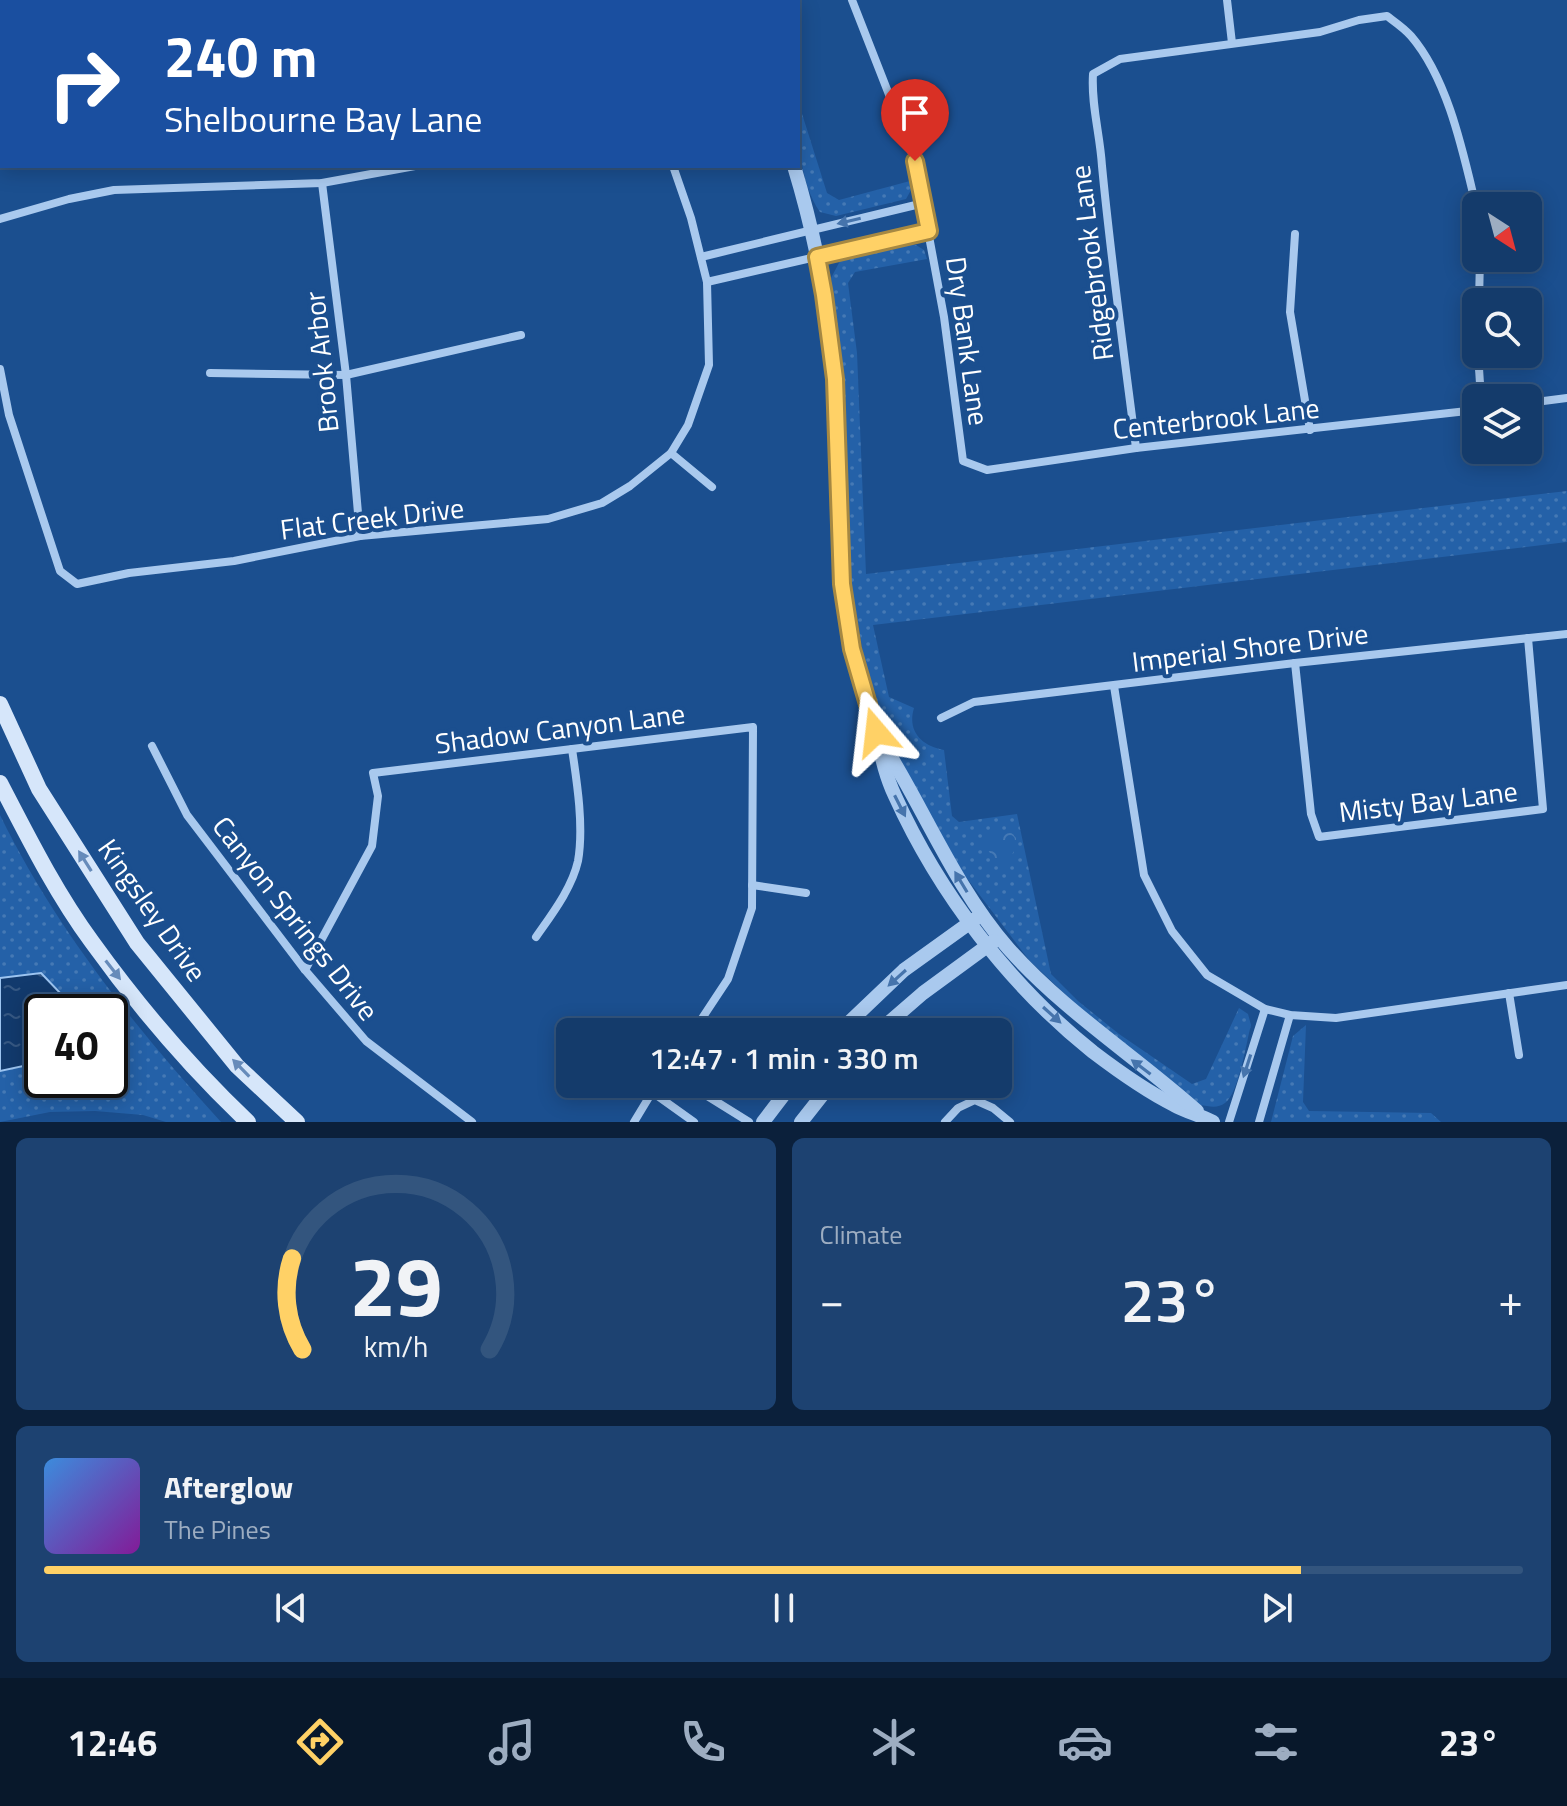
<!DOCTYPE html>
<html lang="en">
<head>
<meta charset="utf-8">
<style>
	:root { --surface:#143b6b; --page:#1d4271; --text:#f1f3f6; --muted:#9dadc1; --line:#33557e; --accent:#ffd166 }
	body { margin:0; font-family:"Titillium Web",sans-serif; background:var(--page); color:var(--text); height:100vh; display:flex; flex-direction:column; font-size:30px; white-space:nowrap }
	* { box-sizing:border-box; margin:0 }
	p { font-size:26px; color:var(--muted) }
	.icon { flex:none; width:44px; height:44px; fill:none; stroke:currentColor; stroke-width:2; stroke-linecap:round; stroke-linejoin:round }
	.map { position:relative; height:1122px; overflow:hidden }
	.drawer { display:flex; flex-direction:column; gap:16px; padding:16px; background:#0b203b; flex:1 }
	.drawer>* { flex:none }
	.hud { position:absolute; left:0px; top:0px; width:800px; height:168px; box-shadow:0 4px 20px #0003,0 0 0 2px var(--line); background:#1a4fa0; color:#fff; overflow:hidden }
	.needle { width:52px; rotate:144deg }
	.fabs { position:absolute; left:1462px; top:192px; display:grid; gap:16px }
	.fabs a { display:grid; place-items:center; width:80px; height:80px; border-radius:12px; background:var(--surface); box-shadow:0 4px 20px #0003,0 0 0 2px var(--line); font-size:40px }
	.speed { position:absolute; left:24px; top:994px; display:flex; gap:16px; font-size:40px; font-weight:700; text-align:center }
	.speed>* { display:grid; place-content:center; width:104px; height:104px; border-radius:50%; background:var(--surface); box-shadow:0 4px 20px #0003,0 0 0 2px var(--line); line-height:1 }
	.speed .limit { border:4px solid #111; border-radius:12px; background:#fff; color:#111 }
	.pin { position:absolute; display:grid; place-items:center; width:68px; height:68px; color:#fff; margin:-82px -34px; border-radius:50% 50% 50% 0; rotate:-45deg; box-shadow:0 0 8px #0007 }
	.pin .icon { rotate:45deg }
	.me { position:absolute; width:88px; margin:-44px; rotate:343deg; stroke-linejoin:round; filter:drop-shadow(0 0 6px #0008) }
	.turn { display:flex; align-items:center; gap:28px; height:168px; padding:0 32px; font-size:36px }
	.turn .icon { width:104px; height:104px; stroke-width:2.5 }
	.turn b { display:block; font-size:56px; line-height:68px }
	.big { font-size:60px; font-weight:600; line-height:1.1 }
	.drawer .widget { flex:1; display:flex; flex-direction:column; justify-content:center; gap:12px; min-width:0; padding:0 28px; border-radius:12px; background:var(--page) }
	.drawer .dial { align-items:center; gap:0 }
	.dial svg { height:208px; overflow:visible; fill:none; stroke:var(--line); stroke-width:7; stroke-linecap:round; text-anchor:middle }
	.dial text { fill:var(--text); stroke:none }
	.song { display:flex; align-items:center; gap:24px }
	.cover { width:96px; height:96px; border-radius:12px; background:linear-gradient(135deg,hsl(210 70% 55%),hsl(290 70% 35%)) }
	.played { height:8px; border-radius:4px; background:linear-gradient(90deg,var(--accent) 85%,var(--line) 85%) }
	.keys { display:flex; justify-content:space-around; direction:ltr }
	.heat { display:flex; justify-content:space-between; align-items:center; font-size:44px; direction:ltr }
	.drawer .tiles { flex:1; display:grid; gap:16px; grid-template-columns:1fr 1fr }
	.widget:last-child { grid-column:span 2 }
	.trip { position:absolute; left:556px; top:1018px; width:456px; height:80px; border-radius:12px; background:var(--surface); box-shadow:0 4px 20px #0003,0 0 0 2px var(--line); font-weight:600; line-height:80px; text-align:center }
	.tabs { display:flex; height:128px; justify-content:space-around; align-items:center; background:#08182b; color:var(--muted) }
	.tabs .icon { width:56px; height:56px }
	.tabs .current { color:var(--accent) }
	.tabs b { font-size:36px; color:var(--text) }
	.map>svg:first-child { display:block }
	.grass { fill:url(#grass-dots); fill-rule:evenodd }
	.park { fill:url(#park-crowns) }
	.water { fill:url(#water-ripples); stroke:#9cc4f0; stroke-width:2 }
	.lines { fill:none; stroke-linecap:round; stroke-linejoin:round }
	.minor { stroke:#a9c9ee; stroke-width:8 }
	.tertiary { stroke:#a9c9ee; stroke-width:14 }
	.secondary { stroke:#d6e6fa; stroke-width:16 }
	.oneway { fill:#4674ac }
	.oneway2 { fill:#668bba }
	.route-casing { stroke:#a68842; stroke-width:20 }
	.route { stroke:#ffd166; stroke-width:14 }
	.labels { text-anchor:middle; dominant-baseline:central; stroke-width:8; stroke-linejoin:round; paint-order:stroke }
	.street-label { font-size:28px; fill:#fff; stroke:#1b4f8f }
</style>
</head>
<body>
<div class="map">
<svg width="1567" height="1122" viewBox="0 0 1567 1122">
	<defs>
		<pattern id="grass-dots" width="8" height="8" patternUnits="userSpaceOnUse" patternTransform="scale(2)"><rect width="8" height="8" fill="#2461a8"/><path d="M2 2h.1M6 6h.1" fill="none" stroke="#4579b5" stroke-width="1.8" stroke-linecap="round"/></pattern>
		<pattern id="park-crowns" width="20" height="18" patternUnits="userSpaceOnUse" patternTransform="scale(2)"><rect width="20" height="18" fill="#2461a8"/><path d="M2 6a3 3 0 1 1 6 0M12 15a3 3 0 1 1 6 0" fill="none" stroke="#4579b5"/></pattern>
		<pattern id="water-ripples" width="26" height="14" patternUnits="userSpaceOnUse" patternTransform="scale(2)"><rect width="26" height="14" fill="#123a6d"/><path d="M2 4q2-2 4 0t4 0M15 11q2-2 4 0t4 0" fill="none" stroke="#365883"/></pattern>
	</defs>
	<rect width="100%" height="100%" fill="#1b4f8f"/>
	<g class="grass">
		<path d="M798 101 827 193 839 200 910 181 911 190 906 199 836 216 820 212C799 182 798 136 798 101Z"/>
		<path d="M908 245H916L924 250 927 259 855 272 848 283 857 353 866 574 1567 491V542L873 625 889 697 914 708C907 731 921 746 944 750L952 816 959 822 1017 814 1051 974 1078 1001 1119 1034 1192 1084 1206 1079 1239 1008 1248 1014 1251 1025C1246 1043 1239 1093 1225 1103 1217 1109 1209 1106 1200 1105L1104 1031 1029 960 953 860 884 728 867 676 850 577 842 370 831 278 840 261Z"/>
		<path d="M0 815C55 928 137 1030 221 1122H166L143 1115 95 1111 50 1112 0 1122ZM42 1012H110V1080H42Z"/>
		<path d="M1306 1025 1303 1102 1309 1111 1431 1113 1441 1122H1271L1293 1036Z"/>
	</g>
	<path class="park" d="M1009 830 1016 838V848L1006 864 992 856 984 844 990 834Z"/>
	<path class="water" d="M41 973 64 997 71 1012H42V1062L0 1071V978Z"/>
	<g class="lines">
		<g class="minor">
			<path d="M59 0V2"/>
			<path d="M246 0 247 2"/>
			<path d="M852 0 915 161 944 317 963 461 987 470 1136 448 1476 410"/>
			<path d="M1227 0 1232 43"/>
			<path d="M339 2 351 0"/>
			<path d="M0 34H2"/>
			<path d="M322 183 346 375 360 536"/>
			<path d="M0 219 69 199 114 190 322 183 415 166"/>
			<path d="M1295 234 1290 312 1310 430"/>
			<path d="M701 257 924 203"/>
			<path d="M707 282 929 231"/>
			<path d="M1479 302 1480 258"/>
			<path d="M1478 354 1481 398"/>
			<path d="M0 369 9 415 60 571 77 584 129 573 234 561 360 536 548 519 602 503 630 486 671 453 688 425 709 365 707 282 691 218 673 166"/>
			<path d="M210 373 346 375 521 335"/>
			<path d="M1528 403 1567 398"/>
			<path d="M1136 448C1124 354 1111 260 1102 166 1100 134 1091 105 1093 74L1120 59 1320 32 1359 20 1387 16C1395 22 1404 28 1411 36 1448 79 1463 152 1476 206"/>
			<path d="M671 453 712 487"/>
			<path d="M1295 663 1311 814 1319 837 1543 809 1528 638"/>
			<path d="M1114 686 1144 875 1172 931 1207 975 1265 1009 1290 1015 1336 1018 1567 985"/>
			<path d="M941 718 974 702 1295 663 1567 634"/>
			<path d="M152 746 187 815 305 970 366 1041 472 1122"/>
			<path d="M752 885 806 893"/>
			<path d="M536 937C552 914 572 888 578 861 584 827 577 782 572 749"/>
			<path d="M305 970 372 846 378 796 373 773 753 727 752 908 728 979 693 1032"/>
			<path d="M1509 993 1519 1055"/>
			<path d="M688 1084 749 1122"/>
			<path d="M652 1092 694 1122"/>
			<path d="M634 1122 657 1084"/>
			<path d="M945 1122 958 1108 975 1100 993 1108 1010 1122"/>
			<path d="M1229 1122 1265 1009"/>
			<path d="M1259 1122 1290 1015"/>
		</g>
		<g class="tertiary">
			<path d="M731 0 732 2"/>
			<path d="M794 166C815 235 829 307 835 380 839 448 835 517 843 585 848 636 863 683 876 732 881 754 885 775 895 796 939 893 1009 985 1093 1052 1118 1071 1146 1091 1174 1105 1187 1112 1200 1115 1213 1122"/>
			<path d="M880 739C924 808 954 886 1008 948 1064 1011 1134 1055 1197 1111"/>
			<path d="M839 1032 904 970 975 919"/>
			<path d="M878 1032 923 993 994 941"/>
			<path d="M763 1122 792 1084"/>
			<path d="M801 1122 831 1084"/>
		</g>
		<g class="secondary">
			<path d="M0 704 39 789 137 943 237 1066 297 1122"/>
			<path d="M0 783C28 837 56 893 92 942 138 1006 191 1068 248 1122"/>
		</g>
	</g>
	<defs><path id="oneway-solid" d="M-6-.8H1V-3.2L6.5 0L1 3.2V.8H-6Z" transform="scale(2)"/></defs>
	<g class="oneway">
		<use href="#oneway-solid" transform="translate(849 221) rotate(167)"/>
		<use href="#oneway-solid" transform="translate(900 806) rotate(63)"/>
		<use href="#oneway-solid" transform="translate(961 882) rotate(-121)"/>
		<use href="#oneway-solid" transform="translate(897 978) rotate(138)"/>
		<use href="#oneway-solid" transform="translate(1052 1015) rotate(42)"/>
		<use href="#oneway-solid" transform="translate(1247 1066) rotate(108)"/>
		<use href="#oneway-solid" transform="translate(1141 1067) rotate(-143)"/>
	</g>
	<g class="oneway2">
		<use href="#oneway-solid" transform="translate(85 861) rotate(-122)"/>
		<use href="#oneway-solid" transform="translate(113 970) rotate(52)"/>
		<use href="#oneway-solid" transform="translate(241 1068) rotate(-134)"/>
	</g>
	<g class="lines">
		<g class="route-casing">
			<path id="route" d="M876 732 852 649 842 584 835 379 824 295 817 257 929 231 915 161"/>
		</g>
		<use href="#route" class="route"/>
	</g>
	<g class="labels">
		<g class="street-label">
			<text transform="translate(1091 263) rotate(-97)">Ridgebrook Lane</text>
			<text transform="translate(968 341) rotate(82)">Dry Bank Lane</text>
			<text transform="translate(321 362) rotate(-96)">Brook Arbor</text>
			<text transform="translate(1216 418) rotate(-6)">Centerbrook Lane</text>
			<text transform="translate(372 518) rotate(-7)">Flat Creek Drive</text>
			<text transform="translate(1250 647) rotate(-7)">Imperial Shore Drive</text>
			<text transform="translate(560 728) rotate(-7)">Shadow Canyon Lane</text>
			<text transform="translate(1428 801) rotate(-7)">Misty Bay Lane</text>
			<text transform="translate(153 910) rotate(55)">Kingsley Drive</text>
			<text transform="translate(296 918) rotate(52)">Canyon Springs Drive</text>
		</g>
	</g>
</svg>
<div class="fabs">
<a><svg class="needle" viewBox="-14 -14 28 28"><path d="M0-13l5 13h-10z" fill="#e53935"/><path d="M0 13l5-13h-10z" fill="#9dadc1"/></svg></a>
<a><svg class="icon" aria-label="search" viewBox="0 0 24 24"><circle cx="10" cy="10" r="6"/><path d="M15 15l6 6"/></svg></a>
<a><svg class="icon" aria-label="layers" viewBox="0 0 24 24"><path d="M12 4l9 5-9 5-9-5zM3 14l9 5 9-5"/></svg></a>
</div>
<div class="speed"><div class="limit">40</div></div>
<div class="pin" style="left:915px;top:161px;background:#d93025"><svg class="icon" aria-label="arrive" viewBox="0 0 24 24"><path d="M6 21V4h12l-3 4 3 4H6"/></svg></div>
<svg class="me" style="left:876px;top:732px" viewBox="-20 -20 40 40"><path d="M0-17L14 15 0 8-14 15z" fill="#ffd166" stroke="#fff" stroke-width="4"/></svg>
<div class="trip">12:47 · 1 min · 330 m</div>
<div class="hud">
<div class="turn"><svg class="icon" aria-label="right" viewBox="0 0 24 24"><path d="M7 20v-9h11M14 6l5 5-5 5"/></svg><div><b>240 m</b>Shelbourne Bay Lane</div></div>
</div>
</div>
<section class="drawer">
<div class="tiles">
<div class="widget dial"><svg viewBox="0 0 100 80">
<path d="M14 69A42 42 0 1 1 86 69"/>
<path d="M14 69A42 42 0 0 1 10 34" stroke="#ffd166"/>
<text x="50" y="56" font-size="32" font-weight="700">29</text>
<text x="50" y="72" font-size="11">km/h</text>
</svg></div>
<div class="widget"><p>Climate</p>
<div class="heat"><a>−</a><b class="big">23°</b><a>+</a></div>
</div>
<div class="widget">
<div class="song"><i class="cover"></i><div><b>Afterglow</b><p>The Pines</p></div></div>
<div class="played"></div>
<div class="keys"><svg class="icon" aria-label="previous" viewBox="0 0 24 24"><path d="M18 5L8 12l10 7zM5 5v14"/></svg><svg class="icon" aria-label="pause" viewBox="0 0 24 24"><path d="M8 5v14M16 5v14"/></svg><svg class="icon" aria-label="next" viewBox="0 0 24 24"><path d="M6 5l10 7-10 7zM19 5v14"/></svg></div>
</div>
</div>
</section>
<nav class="tabs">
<b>12:46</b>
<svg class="icon current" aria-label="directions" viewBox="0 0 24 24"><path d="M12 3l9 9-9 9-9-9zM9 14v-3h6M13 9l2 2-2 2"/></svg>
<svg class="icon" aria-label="music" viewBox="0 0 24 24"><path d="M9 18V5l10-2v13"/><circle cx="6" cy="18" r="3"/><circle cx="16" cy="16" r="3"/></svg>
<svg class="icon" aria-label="phone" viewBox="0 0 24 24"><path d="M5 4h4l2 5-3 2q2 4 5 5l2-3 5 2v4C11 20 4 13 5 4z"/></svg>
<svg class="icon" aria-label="climate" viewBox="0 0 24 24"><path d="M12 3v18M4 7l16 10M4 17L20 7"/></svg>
<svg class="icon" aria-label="car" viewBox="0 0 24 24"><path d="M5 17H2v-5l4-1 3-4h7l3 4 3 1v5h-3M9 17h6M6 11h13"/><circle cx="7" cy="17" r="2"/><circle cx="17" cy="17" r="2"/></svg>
<svg class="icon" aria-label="filters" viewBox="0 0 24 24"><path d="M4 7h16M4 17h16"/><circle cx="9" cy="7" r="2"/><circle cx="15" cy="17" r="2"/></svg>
<b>23°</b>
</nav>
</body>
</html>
